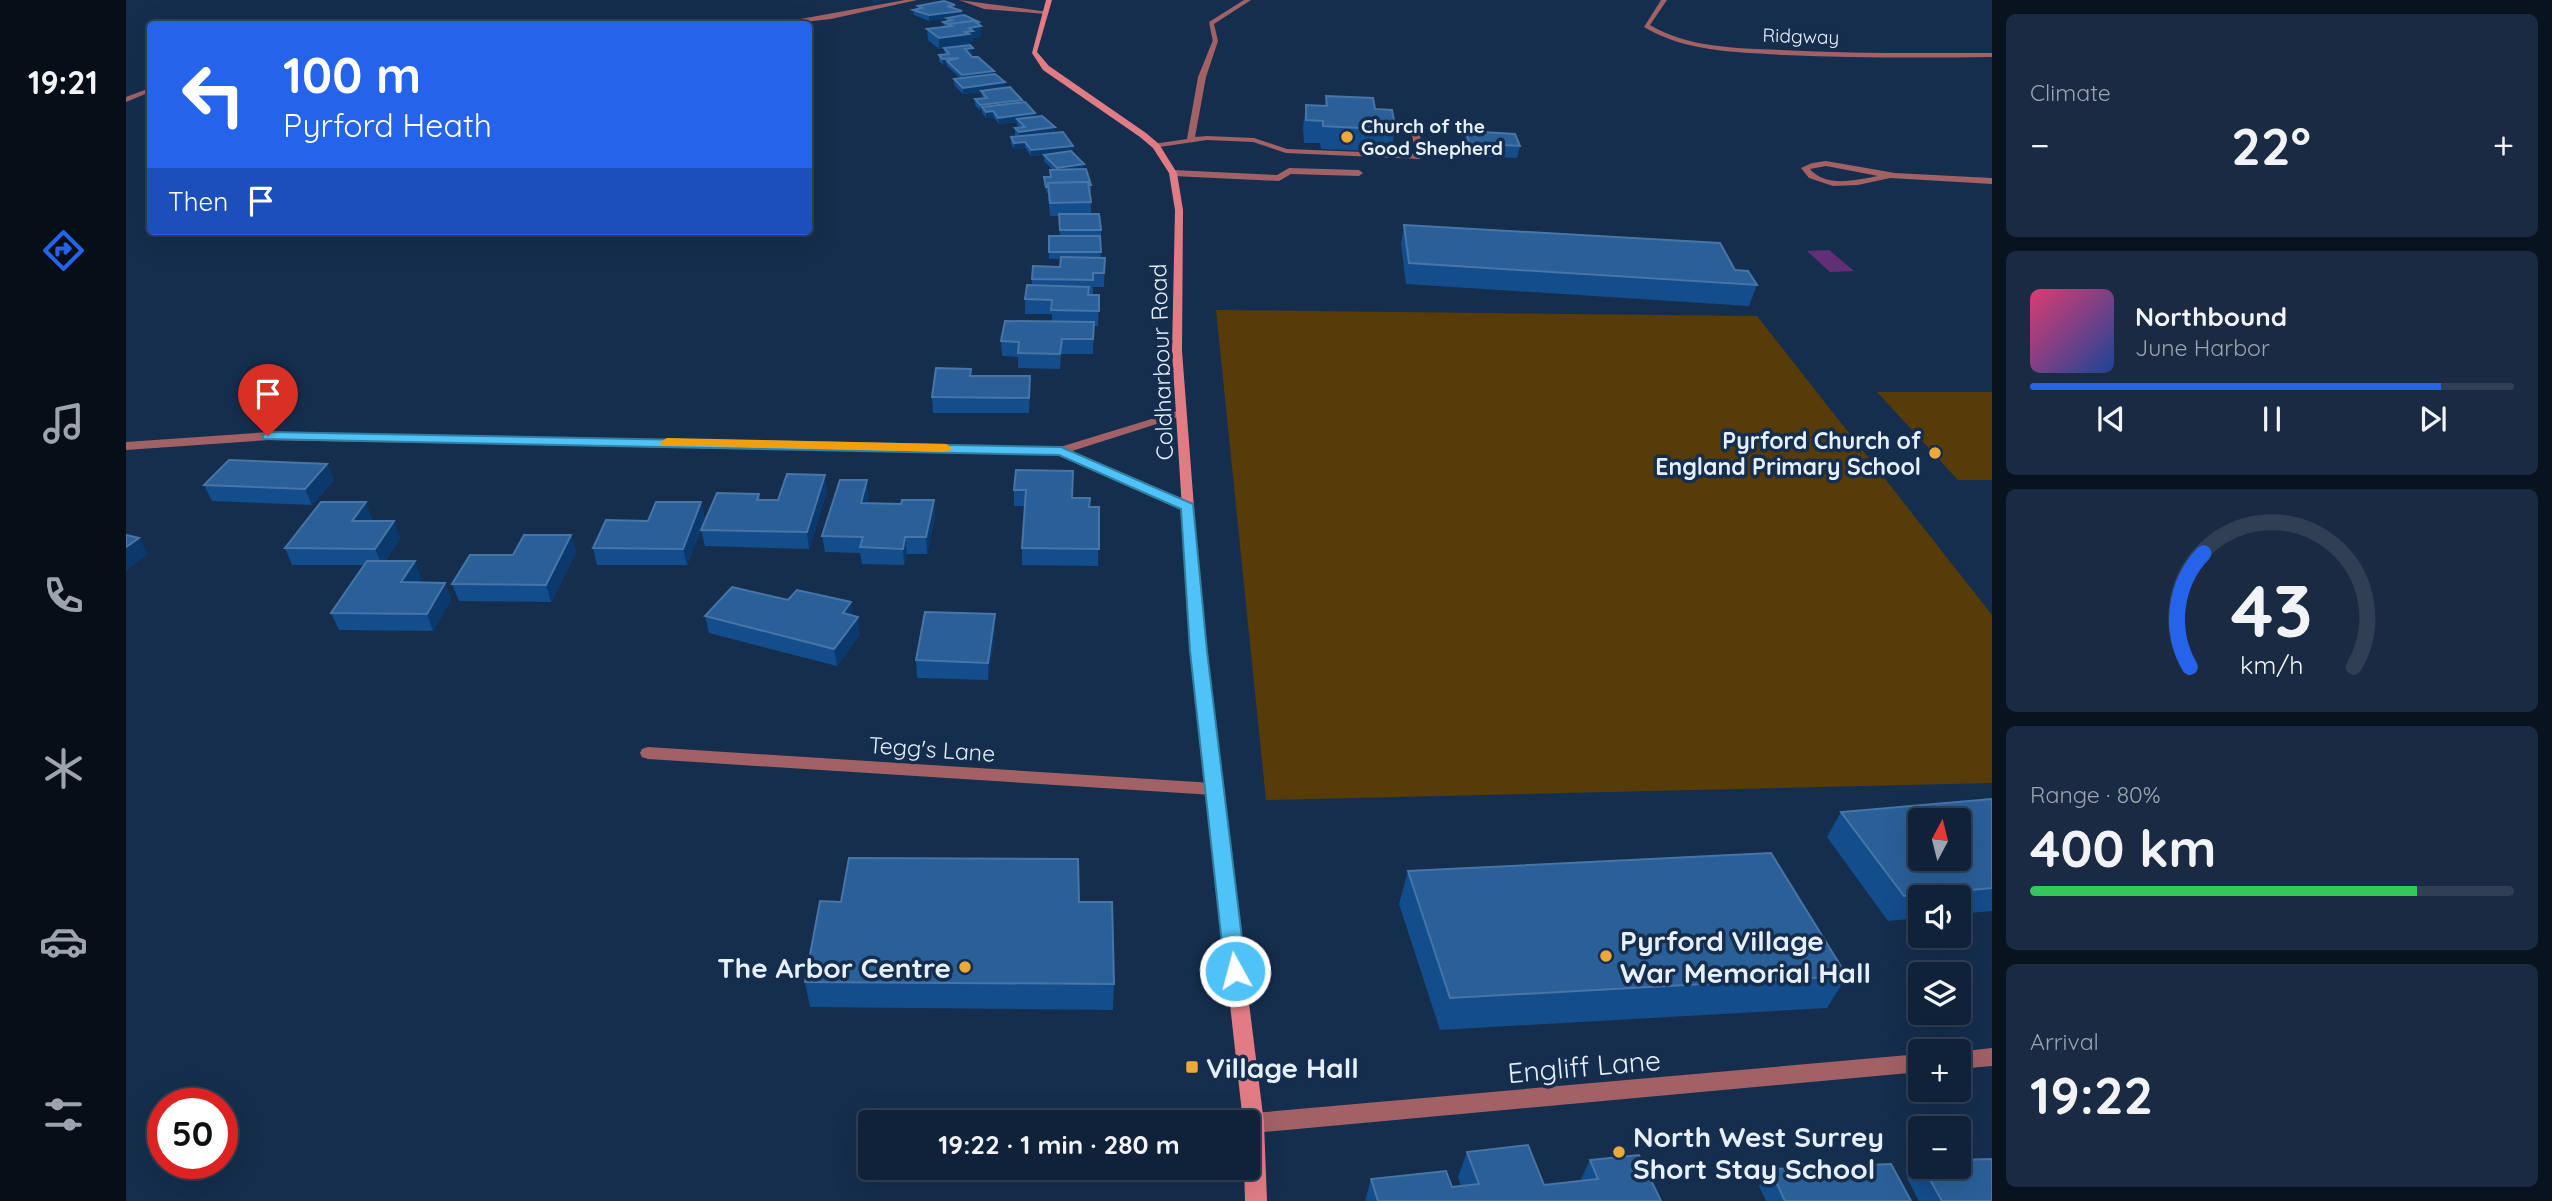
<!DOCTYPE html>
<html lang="en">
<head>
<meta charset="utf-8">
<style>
	:root { --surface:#10223a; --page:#192a42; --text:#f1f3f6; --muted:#9ca4af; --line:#303f54; --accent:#2563eb }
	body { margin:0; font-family:Quicksand,sans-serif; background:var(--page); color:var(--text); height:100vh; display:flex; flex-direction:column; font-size:26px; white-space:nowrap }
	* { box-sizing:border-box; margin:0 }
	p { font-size:23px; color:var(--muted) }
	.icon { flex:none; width:38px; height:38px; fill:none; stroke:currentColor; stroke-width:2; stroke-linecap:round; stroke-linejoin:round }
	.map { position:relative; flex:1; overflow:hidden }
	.side { display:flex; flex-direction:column; gap:14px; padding:14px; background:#091320; width:560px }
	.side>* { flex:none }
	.hud { position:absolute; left:21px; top:21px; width:665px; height:214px; border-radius:7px; box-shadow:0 7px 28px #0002,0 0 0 2px var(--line); background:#2563eb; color:#fff; overflow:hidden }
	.needle { width:46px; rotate:7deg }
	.buttons { position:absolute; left:1782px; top:808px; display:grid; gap:14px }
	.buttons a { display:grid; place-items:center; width:63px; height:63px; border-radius:7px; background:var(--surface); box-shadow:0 7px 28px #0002,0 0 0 2px var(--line); font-size:35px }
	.speed { position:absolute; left:21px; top:1088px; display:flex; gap:14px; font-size:35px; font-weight:700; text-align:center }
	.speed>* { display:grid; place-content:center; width:91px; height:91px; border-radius:50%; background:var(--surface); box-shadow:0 7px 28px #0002,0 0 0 2px var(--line); line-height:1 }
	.speed .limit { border:10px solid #d22; background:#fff; color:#111 }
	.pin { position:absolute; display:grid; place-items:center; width:60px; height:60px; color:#fff; margin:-72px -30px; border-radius:50% 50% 50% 0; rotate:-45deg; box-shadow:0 0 7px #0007 }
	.pin .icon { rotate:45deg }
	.me { position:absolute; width:77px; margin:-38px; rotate:353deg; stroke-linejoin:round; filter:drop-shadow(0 0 5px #0008) }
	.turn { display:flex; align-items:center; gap:24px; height:147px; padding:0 21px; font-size:32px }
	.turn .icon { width:91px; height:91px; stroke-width:2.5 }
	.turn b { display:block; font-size:49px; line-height:60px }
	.then { display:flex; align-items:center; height:66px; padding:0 21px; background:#0003; gap:14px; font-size:26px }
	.big { font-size:52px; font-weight:700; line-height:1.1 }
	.side .tile { flex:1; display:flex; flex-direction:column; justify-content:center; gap:10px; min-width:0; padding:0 24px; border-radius:10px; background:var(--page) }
	.side .dial { align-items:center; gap:0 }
	.dial svg { height:182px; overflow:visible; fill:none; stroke:var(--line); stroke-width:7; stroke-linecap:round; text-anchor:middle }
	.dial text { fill:var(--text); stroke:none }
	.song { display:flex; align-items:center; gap:21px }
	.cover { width:84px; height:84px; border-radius:10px; background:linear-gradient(135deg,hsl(340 70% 55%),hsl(220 70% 35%)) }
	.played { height:7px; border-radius:4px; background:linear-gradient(90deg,var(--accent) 85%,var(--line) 85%) }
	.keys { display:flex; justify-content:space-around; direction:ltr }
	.heat { display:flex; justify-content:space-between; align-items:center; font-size:38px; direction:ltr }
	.charge { height:10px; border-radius:5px; background:linear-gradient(90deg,#34c759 80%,var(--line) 0) }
	.trip { position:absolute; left:732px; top:1110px; width:402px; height:70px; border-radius:7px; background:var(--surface); box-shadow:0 7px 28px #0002,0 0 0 2px var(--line); font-weight:700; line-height:70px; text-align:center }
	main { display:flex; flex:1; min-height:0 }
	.menu { display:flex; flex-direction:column; width:126px; justify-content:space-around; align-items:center; background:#060e17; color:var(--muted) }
	.menu .icon { width:49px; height:49px }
	.menu .current { color:var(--accent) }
	.menu b { font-size:32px; color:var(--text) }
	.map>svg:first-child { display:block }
	.green { fill:#573b09 }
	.water { fill:#622f76 }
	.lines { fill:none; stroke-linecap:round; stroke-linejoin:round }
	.service { fill:#a16165; fill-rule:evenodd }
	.minor { fill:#a16165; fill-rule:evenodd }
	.secondary { fill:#e17c84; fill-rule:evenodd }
	.wall { fill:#134d8b }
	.shaded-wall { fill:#0a396d }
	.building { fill:#2a5f98; stroke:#4775a7; stroke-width:2; fill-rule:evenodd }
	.route { fill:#4fc3f7; stroke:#337fa1; stroke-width:2 }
	.slow { fill:#f59e0b }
	.poi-dot { fill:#eca93a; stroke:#152e4d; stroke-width:2.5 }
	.labels { text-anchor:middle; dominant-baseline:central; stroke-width:7; stroke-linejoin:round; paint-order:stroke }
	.far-street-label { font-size:19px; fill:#e6effc; stroke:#152e4d }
	.far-poi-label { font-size:19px; font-weight:bold; fill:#e6effc; stroke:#152e4d; text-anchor:start }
	.street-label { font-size:23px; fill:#e6effc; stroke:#152e4d }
	.poi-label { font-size:23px; font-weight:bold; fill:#e6effc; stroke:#152e4d; text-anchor:end }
	.near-poi-label { font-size:28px; font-weight:bold; fill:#e6effc; stroke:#152e4d; text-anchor:start }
	.near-street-label { font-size:28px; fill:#e6effc; stroke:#152e4d }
</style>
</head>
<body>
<main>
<nav class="menu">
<b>19:21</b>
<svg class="icon current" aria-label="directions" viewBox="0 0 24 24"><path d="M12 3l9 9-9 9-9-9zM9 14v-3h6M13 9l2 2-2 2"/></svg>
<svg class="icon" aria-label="music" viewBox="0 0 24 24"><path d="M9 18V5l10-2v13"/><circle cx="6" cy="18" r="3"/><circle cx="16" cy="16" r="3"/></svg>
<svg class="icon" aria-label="phone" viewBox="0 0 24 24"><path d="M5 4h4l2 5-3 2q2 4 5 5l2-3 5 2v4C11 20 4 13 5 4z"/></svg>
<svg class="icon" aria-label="climate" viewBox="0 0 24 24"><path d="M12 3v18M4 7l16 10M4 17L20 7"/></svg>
<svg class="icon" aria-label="car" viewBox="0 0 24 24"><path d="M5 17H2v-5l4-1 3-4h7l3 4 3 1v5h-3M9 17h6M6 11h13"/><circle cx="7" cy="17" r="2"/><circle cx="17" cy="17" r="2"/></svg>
<svg class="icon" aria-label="filters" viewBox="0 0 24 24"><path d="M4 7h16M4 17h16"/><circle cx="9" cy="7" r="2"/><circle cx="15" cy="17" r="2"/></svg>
</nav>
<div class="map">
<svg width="1866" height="1201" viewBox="0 0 1866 1201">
	<rect width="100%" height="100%" fill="#152e4d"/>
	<g class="green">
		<path d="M1090 310 1631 316 1866 615V783L1140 800Z"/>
		<path d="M1751 392H1866V480H1832Z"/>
	</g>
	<path class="water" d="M1703 250 1728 271 1704 272 1681 251Z"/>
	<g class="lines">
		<g class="service">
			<path d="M1087 40 1092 41 1080 77 1069 137 1081 136 1128 138 1161 149 1289 154 1286 134 1290 132 1294 134 1297 157 1293 159 1160 153 1127 142 1081 140 1027 148V144L1061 139 1072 77Z"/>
			<path d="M1163 168 1233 170 1237 173 1233 176 1165 174 1153 181 1047 176 1043 173 1047 170 1151 175Z"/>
		</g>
		<g class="minor">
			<path d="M779 0H791L705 19 661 24H647Z"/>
			<path d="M833 0 923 12 920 14 858 9Z"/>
			<path d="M1118 0H1125L1088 24 1092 41 1087 42 1083 22Z"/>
			<path d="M1535 0H1541L1524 25C1562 48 1611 48 1655 50 1725 54 1796 53 1866 53V57C1797 58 1727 58 1658 55 1611 52 1559 52 1518 27Z"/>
			<path d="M24 88V92L0 102V97Z"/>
			<path d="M1700 161 1769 173 1866 178V184L1764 178 1732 185 1707 186 1683 178 1675 168 1686 163ZM1700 166 1752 176C1730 180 1700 188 1684 169Z"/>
			<path d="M1055 410 1059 411V415L946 451 1067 504 1068 507 1062 511 933 455 143 440 0 450V442L143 432 934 447Z"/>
			<path d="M522 747 1087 783 1093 785 1095 789 1093 793 1087 795 522 759 516 757 514 753 516 749Z"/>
			<path d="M1866 1048V1066L1832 1069V1052H1830Z"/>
			<path d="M1794 1054V1072L1128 1133 1122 1130V1122H1118L1121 1116 1128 1113Z"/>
		</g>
		<path class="secondary" d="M920 0H926L911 52 923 66 1020 133 1033 144 1051 173 1057 210 1056 351 1079 651 1138 1123 1141 1201H1119L1118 1167H1122V1122H1117L1065 651 1046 351 1049 210 1043 173 1027 148 1014 137 917 70 906 53Z"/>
	</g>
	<g class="wall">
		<path d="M792 6 829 9 836 11V15L853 25 855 37 847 38V41L843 42 847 54H843L868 74 879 88 896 100V103L909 117 929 127V133L947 146V152L958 169 965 185V192H963L965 202V214L975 230V237H974L975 258H979L978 287H967V295H973L972 326H968L967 354H935L934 369 892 368V357L876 356 875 341 926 321V314H899V299L906 285V279L934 267V259H923V236H934L933 216H924L922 193H921L918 184V177H924V170H927L918 161V155L905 156 899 148 888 149 885 144V137H891L889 135V128H893L891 125V122L873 124 868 118H860L856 113V111H854L849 105V99L857 98 856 96 855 92 837 94 828 85V79L834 78 821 66V65H817L813 61V55L819 54 818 49H813L802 40 801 29 818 27 817 22 821 21V18L803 21 788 15 787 10 792 9Z"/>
		<path d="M1200 96 1249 109 1269 126 1266 148 1249 147 1248 151 1195 149 1194 143H1178L1177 127 1180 105 1199 106Z"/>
		<path d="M1340 131 1394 146 1391 158 1341 156 1338 144Z"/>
		<path d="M1278 225 1631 285 1623 306 1280 284 1275 244Z"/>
		<path d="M845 369V376L904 392 903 413H807L806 397Z"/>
		<path d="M201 464 208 480 186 505 86 501 78 485Z"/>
		<path d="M890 470 963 507H973L972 566 896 565V548L899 506H888V490Z"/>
		<path d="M701 491 683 549 579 546 575 530 633 494 634 500H652Z"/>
		<path d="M743 496 741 503 775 504 808 500 809 517 801 554H781L778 565 736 564 734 553 699 552 696 536Z"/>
		<path d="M575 502 579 519 561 565H471L467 548 522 521Z"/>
		<path d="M246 519 244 521 274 538 259 561 295 578 292 582 319 583 325 600 307 631 213 630 205 613 238 565H166L159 548Z"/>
		<path d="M445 535 450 552 425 602 333 601 326 584Z"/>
		<path d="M662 600 725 602 726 615 734 634 711 666 583 633 579 616Z"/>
		<path d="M869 631 862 680 791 678 790 660Z"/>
		<path d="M1866 799V911L1832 914V898H1794V918L1762 921 1701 837 1715 812Z"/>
		<path d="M1282 871 1721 976 1701 1008 1314 1030 1273 904Z"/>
		<path d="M953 902 988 984 987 1010 684 1007 679 982Z"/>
		<path d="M1341 1152 1418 1185 1454 1181 1464 1160 1535 1201H1239L1245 1179 1326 1187 1335 1186 1332 1177Z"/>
		<path d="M1794 1162V1167H1832L1866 1201H1793L1781 1178Z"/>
		<path d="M1644 1169 1785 1201H1640L1633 1186Z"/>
	</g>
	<g class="shaded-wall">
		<path d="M747 0H759L747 3Z"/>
		<path d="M836 11V17L803 21V15Z"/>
		<path d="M853 22 854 26H855V37L847 38V41L843 42V45L813 49V38L826 32Z"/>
		<path d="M847 48V54L839 55V49Z"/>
		<path d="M833 58 821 61V65H817L816 59Z"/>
		<path d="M868 71V76L836 80V75Z"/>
		<path d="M879 82V88L837 94V88Z"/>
		<path d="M896 100V106L856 107V111H854V105Z"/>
		<path d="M867 111 868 118H860V112Z"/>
		<path d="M909 113V120L891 119V122L873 124 872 118Z"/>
		<path d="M929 127V134L893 139V132Z"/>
		<path d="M899 142V148L888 149V143Z"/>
		<path d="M947 146V152L905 156V150Z"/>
		<path d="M958 164V171L931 174V168Z"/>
		<path d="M201 464 208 480 186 505 179 489Z"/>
		<path d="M699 475 701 491 683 549 681 532Z"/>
		<path d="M741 480 743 496 737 519 735 503Z"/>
		<path d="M808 500 809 517 801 554 800 537Z"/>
		<path d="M240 502 246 519 233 537 226 521Z"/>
		<path d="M575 502 579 519 561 565 557 549Z"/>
		<path d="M268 521 274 538 256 565 249 549Z"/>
		<path d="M445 535 450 552 425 602 420 585Z"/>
		<path d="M779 537 781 554 778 565 777 549Z"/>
		<path d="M13 538 22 554 0 571V547Z"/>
		<path d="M289 561 295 578 282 599 275 582Z"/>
		<path d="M319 583 325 600 307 631 301 614Z"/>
		<path d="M725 602 727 619 717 613Z"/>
		<path d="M869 614V631L862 680V663Z"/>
		<path d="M732 617 734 634 711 666 708 649Z"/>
	</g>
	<g class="building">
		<path d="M818 1 829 5 821 6 836 11 803 15 787 10 796 8 792 6Z"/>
		<path d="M838 15 853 22 850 23 848 21 823 24V25L817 22 826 20 821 18Z"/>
		<path d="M848 21 855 26 843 28 847 31 839 32 843 34 813 38 801 29 826 26 823 24Z"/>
		<path d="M844 45 847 48 839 49 846 57H852L868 71 836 75 821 61 833 58 816 59 813 55 823 54 818 48Z"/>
		<path d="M869 74 879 82 837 88 828 79Z"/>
		<path d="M884 87 896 100 854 105 849 99 861 98 855 91Z"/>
		<path d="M1200 96 1247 98 1249 109 1266 110 1269 126 1251 125 1252 129 1197 126V121L1180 120V105L1201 106Z"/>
		<path d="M899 102 909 113 872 118 867 111 860 112 856 107Z"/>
		<path d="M916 116 929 127 893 132 889 128 899 127 891 119Z"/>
		<path d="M1340 131 1389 134 1394 146 1343 143Z"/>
		<path d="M937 132 947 146 905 150 899 142 888 143 885 137Z"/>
		<path d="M945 151 958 164 931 168 918 155Z"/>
		<path d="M960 169 965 185H962V182L922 183 923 187H920L918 177H925L924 170Z"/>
		<path d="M962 182 965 202 924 203 922 183Z"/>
		<path d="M933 214H973L975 230H934Z"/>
		<path d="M1278 225 1594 243 1609 270 1622 271 1631 285 1283 263Z"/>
		<path d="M923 236H974L975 252H923Z"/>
		<path d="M935 257 979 258 978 273H967V280L906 279 907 266 934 267Z"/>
		<path d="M901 285 963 287 962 295H973V311L925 310 926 300 899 299Z"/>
		<path d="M879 321 968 322 967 339H936L934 354 892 353 893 342 875 341Z"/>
		<path d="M810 368 845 369 844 376H904L903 398 806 397Z"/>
		<path d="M103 460 201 464 179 489 78 485Z"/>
		<path d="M890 470 947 471 946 498H964L963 507H973V549L896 548 900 490H888Z"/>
		<path d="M661 474 699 475 681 532 575 530 591 493 633 494 631 500H652Z"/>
		<path d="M714 480H741L735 503 775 504 776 500H808L800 537H779L777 549 734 547 737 537 696 536Z"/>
		<path d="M195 502H240L226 521H268L249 549 159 548Z"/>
		<path d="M530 502H575L557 549 467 548 480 520 522 521Z"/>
		<path d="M0 535 13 538 0 547Z"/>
		<path d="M398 535H445L420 585 326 584 344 555H387Z"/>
		<path d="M241 561H289L275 582 319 583 301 614 205 613Z"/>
		<path d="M606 587 662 600 671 590 725 602 717 613 732 617 708 649 579 616Z"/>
		<path d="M799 612 869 614 862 663 790 660Z"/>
		<path d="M1866 799V888L1778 896 1715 812ZM1794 821H1832V859H1794Z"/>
		<path d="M1645 853 1721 976 1324 998 1282 871Z"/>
		<path d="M723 858 952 859 953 902H986L988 984 679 982 694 901 715 902Z"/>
		<path d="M1402 1145 1418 1185 1472 1179 1464 1160 1513 1155 1535 1201H1252L1245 1179 1320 1171 1326 1187 1353 1184 1341 1152Z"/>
		<path d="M1866 1159V1201H1816L1797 1167H1832V1160Z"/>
		<path d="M1765 1164 1785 1201H1659L1644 1169Z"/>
	</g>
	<path class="route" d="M142 432 935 447 1067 504 1081 651 1120 971 1117 978 1109 980 1102 978 1099 971 1064 651 1055 509 933 455 138 439 136 436Z"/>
	<path class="slow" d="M541 438 820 444 827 448 820 452 536 445 534 442Z"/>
	<g class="poi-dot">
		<circle cx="1221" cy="137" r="7"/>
		<circle cx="1809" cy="453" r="7"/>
		<circle cx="1480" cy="956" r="7"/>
		<circle cx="839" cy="967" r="7"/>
		<rect x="1059" y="1060" width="14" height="14" rx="3.5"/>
		<circle cx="1493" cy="1152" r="7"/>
	</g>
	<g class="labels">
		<g class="far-street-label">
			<text transform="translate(1675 36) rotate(2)">Ridgway</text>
		</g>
		<g class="far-poi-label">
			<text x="1235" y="126">Church of the<tspan x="1235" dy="22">Good Shepherd</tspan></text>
		</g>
		<g class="street-label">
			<text transform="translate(1035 362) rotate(-92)">Coldharbour Road</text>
			<text transform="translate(806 749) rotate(4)">Tegg's Lane</text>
		</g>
		<g class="poi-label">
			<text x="1795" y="440">Pyrford Church of<tspan x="1795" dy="26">England Primary School</tspan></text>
		</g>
		<g class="near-poi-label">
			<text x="1494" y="940">Pyrford Village<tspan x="1494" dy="32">War Memorial Hall</tspan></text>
			<text x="825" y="967" text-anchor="end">The Arbor Centre</text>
			<text x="1080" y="1067">Village Hall</text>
			<text x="1507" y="1136">North West Surrey<tspan x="1507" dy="32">Short Stay School</tspan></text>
		</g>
		<g class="near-street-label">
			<text transform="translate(1458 1066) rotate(-5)">Engliff Lane</text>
		</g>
	</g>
</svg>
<div class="buttons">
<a><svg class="needle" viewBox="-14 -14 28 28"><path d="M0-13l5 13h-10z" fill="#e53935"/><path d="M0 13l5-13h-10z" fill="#9ca4af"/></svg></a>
<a><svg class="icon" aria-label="sound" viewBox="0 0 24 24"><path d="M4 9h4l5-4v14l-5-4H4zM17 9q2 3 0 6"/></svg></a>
<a><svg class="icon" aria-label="layers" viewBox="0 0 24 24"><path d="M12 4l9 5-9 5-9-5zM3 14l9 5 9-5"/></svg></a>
<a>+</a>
<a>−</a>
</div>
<div class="speed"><div class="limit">50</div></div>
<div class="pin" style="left:142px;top:436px;background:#d93025"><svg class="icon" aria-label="arrive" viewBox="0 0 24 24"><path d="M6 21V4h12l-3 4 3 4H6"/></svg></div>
<svg class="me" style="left:1109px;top:971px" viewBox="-20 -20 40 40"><circle r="17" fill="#4fc3f7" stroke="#fff" stroke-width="3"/><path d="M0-11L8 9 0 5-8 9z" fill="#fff"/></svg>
<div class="trip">19:22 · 1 min · 280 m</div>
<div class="hud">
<div class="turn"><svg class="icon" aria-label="left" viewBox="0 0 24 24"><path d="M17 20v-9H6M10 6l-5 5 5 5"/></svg><div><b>100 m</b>Pyrford Heath</div></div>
<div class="then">Then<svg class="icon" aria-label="arrive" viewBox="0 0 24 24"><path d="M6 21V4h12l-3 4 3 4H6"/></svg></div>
</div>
</div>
<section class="side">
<div class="tile"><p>Climate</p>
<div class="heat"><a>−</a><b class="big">22°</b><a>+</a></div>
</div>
<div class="tile">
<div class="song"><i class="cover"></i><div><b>Northbound</b><p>June Harbor</p></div></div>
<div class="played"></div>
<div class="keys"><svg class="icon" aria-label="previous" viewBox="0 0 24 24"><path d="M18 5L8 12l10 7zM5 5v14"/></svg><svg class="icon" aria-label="pause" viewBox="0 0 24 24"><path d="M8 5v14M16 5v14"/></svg><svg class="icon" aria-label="next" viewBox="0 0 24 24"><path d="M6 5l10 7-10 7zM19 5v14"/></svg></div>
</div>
<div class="tile dial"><svg viewBox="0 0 100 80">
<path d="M14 69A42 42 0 1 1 86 69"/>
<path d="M14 69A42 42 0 0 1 20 19" stroke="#2563eb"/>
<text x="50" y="56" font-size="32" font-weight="700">43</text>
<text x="50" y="72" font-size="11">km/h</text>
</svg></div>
<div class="tile"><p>Range · 80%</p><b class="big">400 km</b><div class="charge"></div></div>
<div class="tile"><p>Arrival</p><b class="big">19:22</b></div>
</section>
</main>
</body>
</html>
